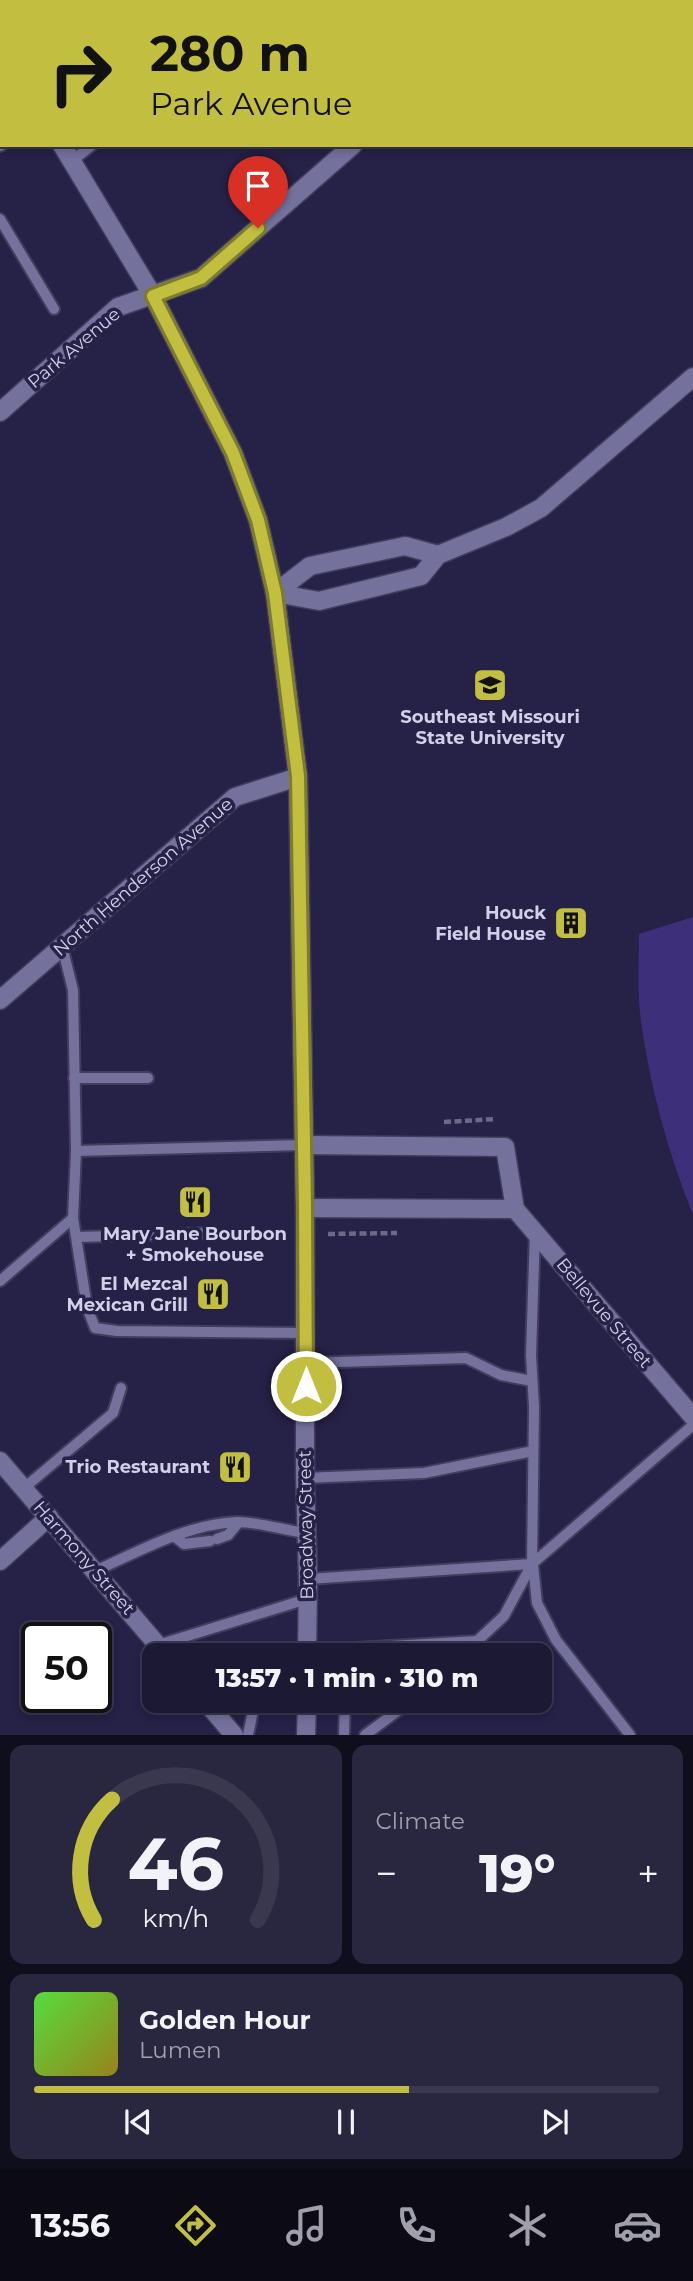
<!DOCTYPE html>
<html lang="en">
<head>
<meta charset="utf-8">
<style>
	:root { --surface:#1c1934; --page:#292640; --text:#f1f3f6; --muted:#a0a0ac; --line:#3a384f; --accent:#c1be40 }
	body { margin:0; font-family:Montserrat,sans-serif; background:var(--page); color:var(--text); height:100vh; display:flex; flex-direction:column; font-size:26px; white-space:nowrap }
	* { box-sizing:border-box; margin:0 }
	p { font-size:23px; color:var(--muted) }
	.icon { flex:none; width:38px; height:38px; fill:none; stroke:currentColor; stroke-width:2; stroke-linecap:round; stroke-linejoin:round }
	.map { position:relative; height:1735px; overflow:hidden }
	.sheet { display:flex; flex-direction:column; gap:10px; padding:10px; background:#0f0e1d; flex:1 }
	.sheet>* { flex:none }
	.hud { position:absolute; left:0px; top:0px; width:693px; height:147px; box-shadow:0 4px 10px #0003,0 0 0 2px var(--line); background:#c1be40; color:#111; overflow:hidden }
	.speed { position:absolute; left:21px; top:1622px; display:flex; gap:14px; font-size:35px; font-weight:700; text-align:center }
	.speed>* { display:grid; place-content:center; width:91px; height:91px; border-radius:50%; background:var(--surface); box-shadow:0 4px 10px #0003,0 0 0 2px var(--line); line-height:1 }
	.speed .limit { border:4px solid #111; border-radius:10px; background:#fff; color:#111 }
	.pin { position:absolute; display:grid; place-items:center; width:60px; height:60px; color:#fff; margin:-72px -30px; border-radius:50% 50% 50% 0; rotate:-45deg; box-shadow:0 0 7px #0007 }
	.pin .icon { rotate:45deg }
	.me { position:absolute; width:77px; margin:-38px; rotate:0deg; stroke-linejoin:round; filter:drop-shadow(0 0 5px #0008) }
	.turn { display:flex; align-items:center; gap:24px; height:147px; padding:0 35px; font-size:32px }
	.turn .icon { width:91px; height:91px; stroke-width:2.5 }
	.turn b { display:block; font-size:49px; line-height:60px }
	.big { font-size:52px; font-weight:800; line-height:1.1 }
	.sheet .widget { flex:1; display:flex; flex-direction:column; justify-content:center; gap:10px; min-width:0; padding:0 24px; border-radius:14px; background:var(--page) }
	.sheet .dial { align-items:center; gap:0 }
	.dial svg { height:182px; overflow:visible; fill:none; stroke:var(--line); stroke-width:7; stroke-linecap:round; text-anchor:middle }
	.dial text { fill:var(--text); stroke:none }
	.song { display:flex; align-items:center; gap:21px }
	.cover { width:84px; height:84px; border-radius:10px; background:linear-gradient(135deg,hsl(110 70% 55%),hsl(50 70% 35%)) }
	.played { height:7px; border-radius:4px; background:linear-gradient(90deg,var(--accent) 60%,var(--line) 60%) }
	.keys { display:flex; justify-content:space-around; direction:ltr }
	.heat { display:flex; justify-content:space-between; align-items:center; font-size:38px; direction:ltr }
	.sheet .tiles { flex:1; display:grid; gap:10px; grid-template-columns:1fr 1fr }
	.widget:last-child { grid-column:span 2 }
	.trip { position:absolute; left:142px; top:1643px; width:410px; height:70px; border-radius:14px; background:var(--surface); box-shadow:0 4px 10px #0003,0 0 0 2px var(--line); font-weight:800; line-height:70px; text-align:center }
	.dock { display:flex; height:112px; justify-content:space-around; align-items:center; background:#0b0a15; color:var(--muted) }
	.dock .icon { width:49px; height:49px }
	.dock .on { color:var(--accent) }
	.dock b { font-size:32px; color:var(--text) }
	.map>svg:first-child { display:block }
	.grass { fill:#3d2f79 }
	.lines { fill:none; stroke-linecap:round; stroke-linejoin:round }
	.lane-casing { stroke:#423c5d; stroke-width:14 }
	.street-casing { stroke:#423c5d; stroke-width:21 }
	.secondary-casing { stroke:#423c5d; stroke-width:21 }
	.path { stroke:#6c6988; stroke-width:4.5; stroke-dasharray:7 3.5; stroke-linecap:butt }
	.lane { stroke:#74719d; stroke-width:10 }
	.street { stroke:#74719d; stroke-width:18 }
	.secondary { stroke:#74719d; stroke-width:18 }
	.route-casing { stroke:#7d7c2a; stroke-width:18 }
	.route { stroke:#c1be40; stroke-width:12 }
	.labels { text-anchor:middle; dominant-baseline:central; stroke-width:7; stroke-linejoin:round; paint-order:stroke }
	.street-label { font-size:18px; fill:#d1d0e8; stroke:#262146 }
	.poi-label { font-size:18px; font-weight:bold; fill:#d1d0e8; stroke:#262146; text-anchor:end }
</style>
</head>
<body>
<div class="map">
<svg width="693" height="1735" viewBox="0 0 693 1735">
	<rect width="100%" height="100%" fill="#262146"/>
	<path class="grass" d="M693 917V1215C668 1153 650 1087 641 1021 637 993 639 962 639 934Z"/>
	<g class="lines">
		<g class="lane-casing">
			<g id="lane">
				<path d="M63 0 65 2"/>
				<path d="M0 146 2 145"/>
				<path d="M72 161 92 145"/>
				<path d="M0 219 54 309"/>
				<path d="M62 946 73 990 76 1151"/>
				<path d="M74 1078H148"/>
				<path d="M73 1218 87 1307 95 1328 117 1331 306 1333"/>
				<path d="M78 1237 212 1233"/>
				<path d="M0 1281 73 1218 76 1151 304 1145"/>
				<path d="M306 1363 466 1358 501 1375 532 1381"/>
				<path d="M305 1478 424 1473 533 1451"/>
				<path d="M24 1488 113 1413 121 1388"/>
				<path d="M174 1536 184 1544 210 1541"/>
				<path d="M217 1539 228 1535 239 1522"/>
				<path d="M533 1565 537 1603 556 1640 630 1735"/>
				<path d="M95 1571C140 1551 187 1524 237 1522 259 1522 284 1530 306 1533"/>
				<path d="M308 1579 532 1564 693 1425"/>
				<path d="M158 1645 307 1599"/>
				<path d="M346 1656 348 1651 355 1648 477 1641"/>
				<path d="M461 1656 504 1616 532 1564 534 1407 531 1355 535 1231"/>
				<path d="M248 1735 255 1701"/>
				<path d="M344 1735 345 1701"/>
				<path d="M365 1735 411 1701"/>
			</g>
		</g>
		<g class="street-casing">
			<g id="street">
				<path d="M519 2 521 0"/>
				<path d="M0 412 118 307 201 278 353 145"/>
				<path d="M275 593 319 601 421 576 438 555 506 527 541 508 693 377"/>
				<path d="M275 593 310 566 405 546 438 555"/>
				<path d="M0 1000 235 797 298 777"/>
				<path d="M304 1145 505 1147 515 1209 693 1417"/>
				<path d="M305 1208 515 1209"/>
				<path d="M0 1461 167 1656"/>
				<path d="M0 1561 49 1517"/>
				<path d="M205 1701 234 1735"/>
			</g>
		</g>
		<g class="secondary-casing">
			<g id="secondary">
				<path d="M0 43 2 46"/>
				<path d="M62 145 153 296 233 453 258 520 275 593 298 777 305 1208V1478L308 1579 307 1656"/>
				<path d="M306 1735 307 1701"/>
			</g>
		</g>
		<g class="path">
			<path d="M444 1122 496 1119"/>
			<path d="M328 1234 397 1233"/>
		</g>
		<use href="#lane" class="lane"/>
		<use href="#street" class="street"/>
		<use href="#secondary" class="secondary"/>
	</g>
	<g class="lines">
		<g class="route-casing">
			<path id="route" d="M258 228 201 278 153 296 233 453 258 520 275 593 298 776 305 1208 306 1386"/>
		</g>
		<use href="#route" class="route"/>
	</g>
	<defs>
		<g id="university-square" transform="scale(1.75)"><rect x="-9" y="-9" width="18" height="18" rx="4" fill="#c1be40" stroke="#262146"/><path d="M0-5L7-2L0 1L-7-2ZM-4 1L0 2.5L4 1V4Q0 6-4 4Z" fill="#111"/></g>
		<g id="building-square" transform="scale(1.75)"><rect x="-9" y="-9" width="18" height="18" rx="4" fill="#c1be40" stroke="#262146"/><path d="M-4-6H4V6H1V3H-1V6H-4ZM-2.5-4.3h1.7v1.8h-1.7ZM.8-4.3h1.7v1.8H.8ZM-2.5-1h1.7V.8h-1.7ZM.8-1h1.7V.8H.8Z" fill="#111"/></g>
		<g id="restaurant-square" transform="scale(1.75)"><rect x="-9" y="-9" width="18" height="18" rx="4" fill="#c1be40" stroke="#262146"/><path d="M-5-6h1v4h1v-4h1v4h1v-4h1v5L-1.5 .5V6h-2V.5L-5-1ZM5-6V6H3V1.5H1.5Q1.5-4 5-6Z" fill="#111"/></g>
	</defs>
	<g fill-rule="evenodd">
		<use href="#university-square" x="490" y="685"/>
		<use href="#building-square" x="571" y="923"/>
		<use href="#restaurant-square" x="195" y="1202"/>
		<use href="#restaurant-square" x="213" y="1294"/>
		<use href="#restaurant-square" x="235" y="1467"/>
	</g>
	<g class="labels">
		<g class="street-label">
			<text transform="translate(74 348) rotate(-40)">Park Avenue</text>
			<text transform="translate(143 877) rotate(-41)">North Henderson Avenue</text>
			<text transform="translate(604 1313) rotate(50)">Bellevue Street</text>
			<text transform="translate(306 1525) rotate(-91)">Broadway Street</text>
			<text transform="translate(84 1558) rotate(49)">Harmony Street</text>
		</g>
		<g class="poi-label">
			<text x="490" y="717" text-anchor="middle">Southeast Missouri<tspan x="490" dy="21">State University</tspan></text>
			<text x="546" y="913">Houck<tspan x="546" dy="21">Field House</tspan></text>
			<text x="195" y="1234" text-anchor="middle">Mary Jane Bourbon<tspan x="195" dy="21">+ Smokehouse</tspan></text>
			<text x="188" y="1284">El Mezcal<tspan x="188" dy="21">Mexican Grill</tspan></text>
			<text x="210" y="1467">Trio Restaurant</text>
		</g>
	</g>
</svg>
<div class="speed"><div class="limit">50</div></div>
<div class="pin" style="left:258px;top:228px;background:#d93025"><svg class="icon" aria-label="arrive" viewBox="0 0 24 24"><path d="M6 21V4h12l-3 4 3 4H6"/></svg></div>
<svg class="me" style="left:306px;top:1386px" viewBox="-20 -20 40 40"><circle r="17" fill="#c1be40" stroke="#fff" stroke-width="3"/><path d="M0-11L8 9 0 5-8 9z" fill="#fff"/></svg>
<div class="trip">13:57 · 1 min · 310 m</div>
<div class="hud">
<div class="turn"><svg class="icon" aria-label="right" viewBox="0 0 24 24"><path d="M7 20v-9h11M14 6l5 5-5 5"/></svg><div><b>280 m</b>Park Avenue</div></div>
</div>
</div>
<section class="sheet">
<div class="tiles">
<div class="widget dial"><svg viewBox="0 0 100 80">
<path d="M14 69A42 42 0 1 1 86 69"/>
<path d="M14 69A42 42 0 0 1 22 16" stroke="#c1be40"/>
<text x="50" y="56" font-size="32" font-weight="700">46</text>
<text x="50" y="72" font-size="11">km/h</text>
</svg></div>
<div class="widget"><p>Climate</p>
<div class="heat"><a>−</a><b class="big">19°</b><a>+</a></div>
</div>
<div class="widget">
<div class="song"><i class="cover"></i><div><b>Golden Hour</b><p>Lumen</p></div></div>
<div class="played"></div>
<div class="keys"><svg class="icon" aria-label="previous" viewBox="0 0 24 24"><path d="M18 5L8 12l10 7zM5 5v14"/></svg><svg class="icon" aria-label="pause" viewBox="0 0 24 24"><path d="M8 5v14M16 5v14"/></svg><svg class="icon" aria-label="next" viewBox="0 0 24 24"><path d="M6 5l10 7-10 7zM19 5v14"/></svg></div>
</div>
</div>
</section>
<nav class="dock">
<b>13:56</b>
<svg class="icon on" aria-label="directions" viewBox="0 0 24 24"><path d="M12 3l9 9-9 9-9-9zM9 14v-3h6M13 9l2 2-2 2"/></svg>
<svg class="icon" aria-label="music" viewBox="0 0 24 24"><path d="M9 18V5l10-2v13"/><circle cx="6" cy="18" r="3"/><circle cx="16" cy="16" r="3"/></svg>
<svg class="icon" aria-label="phone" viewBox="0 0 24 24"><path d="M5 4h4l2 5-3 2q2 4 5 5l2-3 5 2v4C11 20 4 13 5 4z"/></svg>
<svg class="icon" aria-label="climate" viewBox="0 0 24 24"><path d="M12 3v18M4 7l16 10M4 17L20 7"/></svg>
<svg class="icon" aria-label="car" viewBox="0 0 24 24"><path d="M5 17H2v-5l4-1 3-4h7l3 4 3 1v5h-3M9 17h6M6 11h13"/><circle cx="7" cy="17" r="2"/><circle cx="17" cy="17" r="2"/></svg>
</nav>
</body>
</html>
